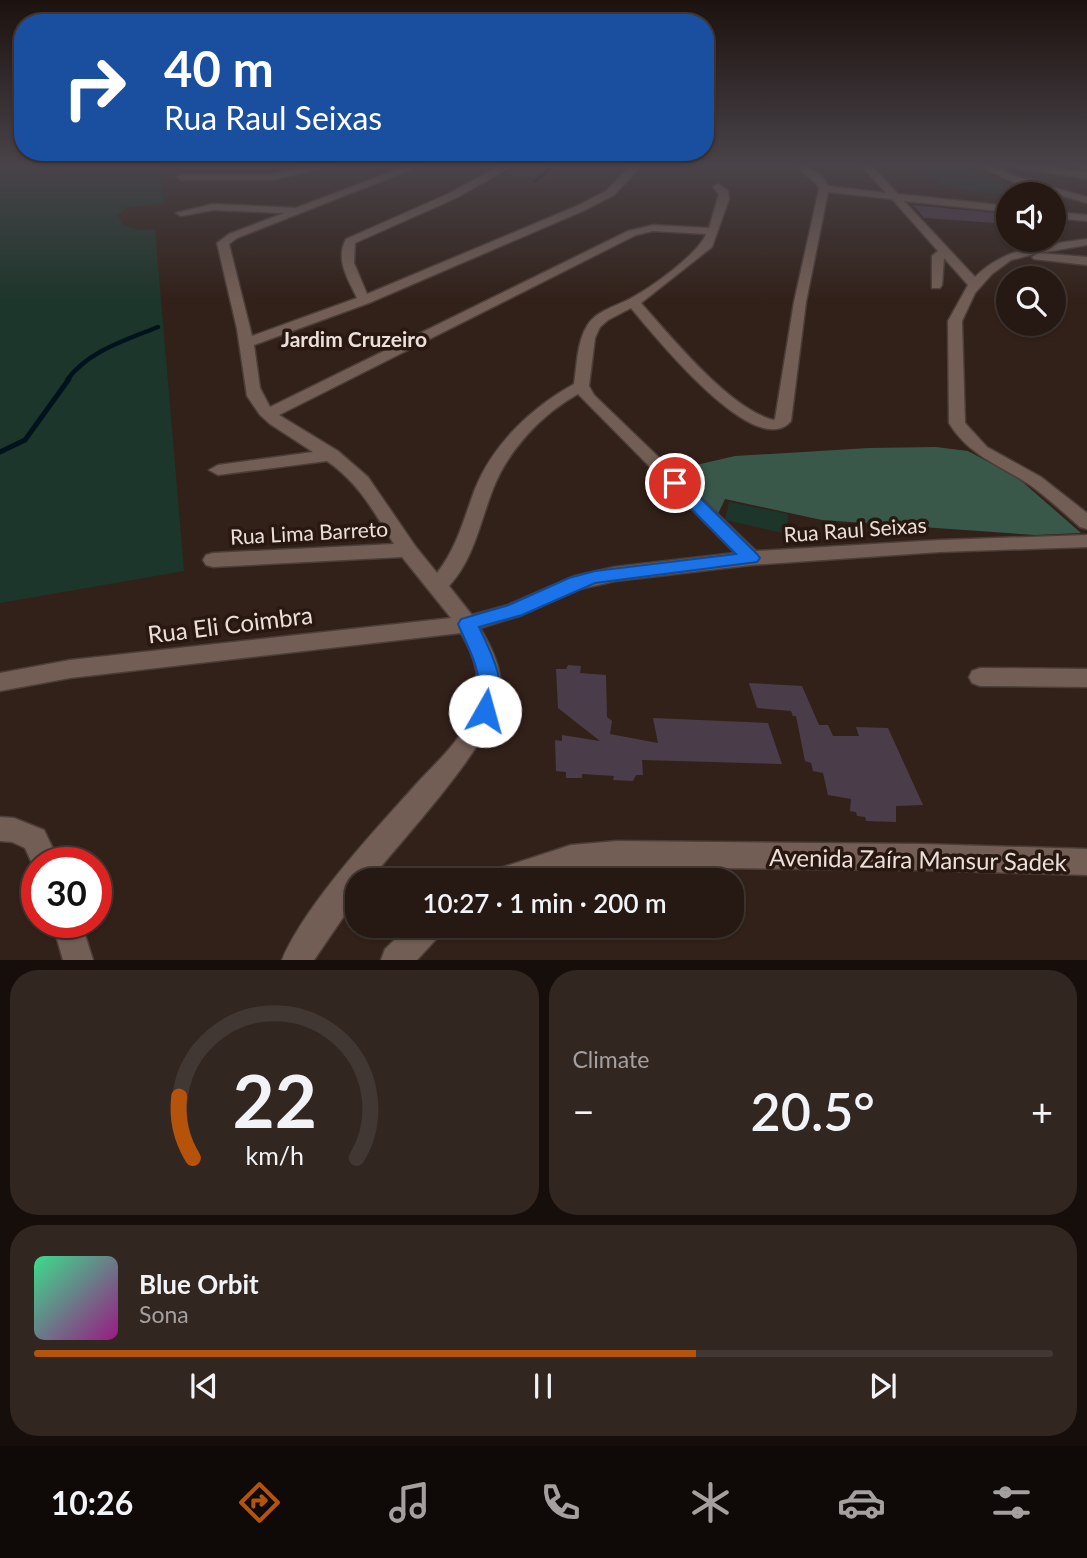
<!DOCTYPE html>
<html lang="en">
<head>
<meta charset="utf-8">
<style>
	:root { --surface:#261913; --page:#322621; --text:#f1f3f6; --muted:#a4a0a0; --line:#423833; --accent:#b45309 }
	body { margin:0; font-family:Lato,sans-serif; background:var(--page); color:var(--text); height:100vh; display:flex; flex-direction:column; font-size:26px; white-space:nowrap }
	* { box-sizing:border-box; margin:0 }
	p { font-size:23px; color:var(--muted) }
	.icon { flex:none; width:38px; height:38px; fill:none; stroke:currentColor; stroke-width:2; stroke-linecap:round; stroke-linejoin:round }
	.map { position:relative; height:960px; overflow:hidden }
	.details { display:flex; flex-direction:column; gap:10px; padding:10px; background:#150e0a; flex:1 }
	.details>* { flex:none }
	.hud { position:absolute; left:14px; top:14px; width:700px; height:147px; border-radius:28px; box-shadow:0 2px 5px #0004,0 0 0 2px var(--line); background:#1a4fa0; color:#fff; overflow:hidden }
	.tools { position:absolute; left:996px; top:182px; display:grid; gap:14px }
	.tools a { display:grid; place-items:center; width:70px; height:70px; border-radius:50%; background:var(--surface); box-shadow:0 2px 5px #0004,0 0 0 2px var(--line); font-size:35px }
	.speed { position:absolute; left:21px; top:847px; display:flex; gap:14px; font-size:35px; font-weight:700; text-align:center }
	.speed>* { display:grid; place-content:center; width:91px; height:91px; border-radius:50%; background:var(--surface); box-shadow:0 2px 5px #0004,0 0 0 2px var(--line); line-height:1 }
	.speed .limit { border:10px solid #d22; background:#fff; color:#111 }
	.pin { position:absolute; display:grid; place-items:center; width:60px; height:60px; color:#fff; margin:-30px; border:4px solid #fff; border-radius:50%; box-shadow:0 2px 7px #0007 }
	.me { position:absolute; width:77px; margin:-38px; rotate:7deg; stroke-linejoin:round; filter:drop-shadow(0 0 5px #0008) }
	.turn { display:flex; align-items:center; gap:24px; height:147px; padding:0 35px; font-size:32px }
	.turn .icon { width:91px; height:91px; stroke-width:2.5 }
	.turn b { display:block; font-size:49px; line-height:60px }
	.big { font-size:52px; font-weight:600; line-height:1.1 }
	.details .widget { flex:1; display:flex; flex-direction:column; justify-content:center; gap:10px; min-width:0; padding:0 24px; border-radius:28px; background:var(--page) }
	.details .dial { align-items:center; gap:0 }
	.dial svg { height:182px; overflow:visible; fill:none; stroke:var(--line); stroke-width:7; stroke-linecap:round; text-anchor:middle }
	.dial text { fill:var(--text); stroke:none }
	.song { display:flex; align-items:center; gap:21px }
	.cover { width:84px; height:84px; border-radius:10px; background:linear-gradient(135deg,hsl(150 70% 55%),hsl(310 70% 35%)) }
	.played { height:7px; border-radius:4px; background:linear-gradient(90deg,var(--accent) 65%,var(--line) 65%) }
	.keys { display:flex; justify-content:space-around; direction:ltr }
	.heat { display:flex; justify-content:space-between; align-items:center; font-size:38px; direction:ltr }
	.details .tiles { flex:1; display:grid; gap:10px; grid-template-columns:1fr 1fr }
	.widget:last-child { grid-column:span 2 }
	.trip { position:absolute; left:345px; top:868px; width:399px; height:70px; border-radius:28px; background:var(--surface); box-shadow:0 2px 5px #0004,0 0 0 2px var(--line); font-weight:600; line-height:70px; text-align:center }
	.menu { display:flex; height:112px; justify-content:space-around; align-items:center; background:#0f0a08; color:var(--muted) }
	.menu .icon { width:49px; height:49px }
	.menu .current { color:var(--accent) }
	.menu b { font-size:32px; color:var(--text) }
	.map>svg:first-child { display:block }
	.built { fill:#3f291e }
	.green { fill:#1d362b }
	.forest { fill:#39584a }
	.lines { fill:none; stroke-linecap:round; stroke-linejoin:round }
	.stream-far2 { stroke:#00131c; stroke-width:3.5 }
	.stream-far1 { stroke:#00131c; stroke-width:4.5 }
	.stream { stroke:#00131c; stroke-width:5 }
	.building { fill:#4b3c49 }
	.minor-casing { stroke:#4b3d37; stroke-width:3 }
	.tertiary-casing { stroke:#4b3d37; stroke-width:4 }
	.minor { fill:#725e55; fill-rule:evenodd }
	.tertiary { fill:#725e55; fill-rule:evenodd }
	.route { fill:#1a73e8; stroke:#114b97; stroke-width:2 }
	.labels { text-anchor:middle; dominant-baseline:central; stroke-width:7; stroke-linejoin:round; paint-order:stroke }
	.far-quarter-label { font-size:21px; font-weight:bold; fill:#eadfd9; stroke:#281810 }
	.street-label { font-size:21px; fill:#eadfd9; stroke:#281810 }
	.near-street-label { font-size:24px; fill:#eadfd9; stroke:#281810 }
</style>
</head>
<body>
<div class="map">
<svg width="1087" height="960" viewBox="0 0 1087 960">
	<rect width="100%" height="100%" fill="#322119"/>
	<path class="built" d="M517 166H561L545 181 507 174Z"/>
	<g class="green">
		<path d="M0 166H160L164 204 127 207 118 215 123 225 138 230 155 229 184 571 0 603Z"/>
		<path d="M925 169 975 171 1010 185 1001 190 1011 194C1004 197 957 188 944 187L938 183 940 182 939 181 920 171Z"/>
		<path d="M729 502 788 514 787 534 725 520Z"/>
	</g>
	<path class="forest" d="M936 447 968 451 1018 478 1081 533 1035 535 822 520 725 499 717 516 670 471 735 456 869 448Z"/>
	<g class="lines">
		<path class="stream-far2" d="M535 181 554 166"/>
		<path class="stream-far1" d="M67 380C88 351 126 340 158 327"/>
		<path class="stream" d="M0 452 25 440 69 379"/>
	</g>
	<g class="building">
		<path d="M913 205 996 213V223L924 218Z"/>
		<path d="M568 665 581 666 580 673 606 675 607 717 612 721 610 734 658 743 653 718 768 723 782 764 642 760 643 775H636L633 781 613 780 614 776 582 774V778H566V772L556 771 555 740 562 741V735L600 741 558 708 556 669H566Z"/>
		<path d="M749 683 802 686 819 725H828L833 736H859L856 727 888 728 923 805 896 806V822L866 821 865 817 857 816 856 812 850 811 851 799 828 795 823 773 813 771 811 763 805 761 796 716H793L791 711 757 708Z"/>
	</g>
	<g class="lines">
		<g class="minor-casing">
			<g id="minor">
				<path d="M312 166H331L271 180H182L177 177 182 174H271Z"/>
				<path d="M407 166H420L237 238 229 244 252 336 357 298C348 279 335 260 346 239L448 194 500 166H512L456 198 355 243 354 263 367 294 577 206 606 191 631 166H641L614 195 585 210 369 303 254 345 260 388 270 407 628 231 653 225 709 228 719 194 713 187 718 184 728 191 729 199 712 247 641 303C672 338 729 408 773 420L775 419 794 302 819 189 817 184 796 166C809 166 823 174 828 186L886 193 862 166H872L898 194 1008 206V212L904 201 975 277C1006 246 1045 245 1087 239V245L1034 254 1011 260 992 274 975 293 962 321 965 423 987 447 1041 477 1087 513V529L1080 527C1064 513 1048 498 1030 485 1000 465 969 456 949 423L948 321 968 285 944 258 942 285 940 288H932V256L938 251 892 199 828 192 806 302 791 421C756 463 653 334 631 308L608 320 600 327 595 338 589 386 594 395 756 551 940 540 1087 535V547L940 552 751 565 615 581 580 589 522 615 480 628C491 646 501 666 501 688 501 736 402 839 370 880H357V897L314 960H282C306 903 377 828 419 781 438 761 465 736 474 709 483 681 475 657 461 633L70 678 0 691V673L70 660 451 618 402 557 213 567 206 565 203 560 206 555 213 553 394 544C374 512 359 483 327 461L218 475 209 470 218 465 313 452 270 424 260 415 247 396 237 329 217 243 229 234 284 213 213 210 181 216 176 213 213 204 296 208ZM653 231 706 234C699 253 652 287 633 297 618 306 596 310 587 326 577 342 577 365 574 384 532 407 493 444 475 489 464 518 457 548 437 573L416 547 368 477 338 451 279 415 636 235ZM578 394 735 553 615 567 575 576 508 605 472 615 449 586C474 559 480 522 493 489 508 450 542 414 578 394Z"/>
				<path d="M979 166H992L1020 178 1087 197V203L1014 182Z"/>
				<path d="M1081 166H1087V169L1083 168Z"/>
				<path d="M1054 212 1087 215V221L1054 218Z"/>
				<path d="M1038 253 1087 257V265L1034 259 1032 257Z"/>
				<path d="M980 668 1087 669V687L980 686 972 683 969 677 972 671Z"/>
				<path d="M0 817 14 818 44 830 60 863H37L36 872 25 848 12 842 0 841Z"/>
				<path d="M617 841 921 844 1087 849V875L921 870 617 867 571 871 542 880H487L491 871 571 845Z"/>
				<path d="M52 922H81L93 960H63Z"/>
				<path d="M409 926H444L439 936 417 960H381L385 949Z"/>
			</g>
		</g>
		<g class="tertiary-casing">
			<path id="tertiary" d="M1016 166H1044L1087 172V178L1021 169Z"/>
		</g>
		<use href="#minor" class="minor"/>
		<use href="#tertiary" class="tertiary"/>
	</g>
	<linearGradient id="sky" x2="0" y2="1"><stop stop-color="#1c120e"/><stop offset="0.55" stop-color="#494349"/><stop offset="1" stop-color="#494349" stop-opacity="0"/></linearGradient>
	<rect width="1087" height="300" fill="url(#sky)"/>
	<path class="route" d="M675 478 681 479 757 554 760 558 757 562 595 583 522 615 479 627C493 657 509 684 493 717L485 719 478 717 474 711C485 672 473 659 458 624L461 619 509 605 569 578 595 571 736 554 669 486 667 483Z"/>
	<g class="labels">
		<g class="far-quarter-label">
			<text x="354" y="338">Jardim Cruzeiro</text>
		</g>
		<g class="street-label">
			<text transform="translate(855 529) rotate(-4)">Rua Raul Seixas</text>
			<text transform="translate(309 532) rotate(-3)">Rua Lima Barreto</text>
		</g>
		<g class="near-street-label">
			<text transform="translate(230 624) rotate(-7)">Rua Eli Coimbra</text>
			<text transform="translate(918 859) rotate(1)">Avenida Zaíra Mansur Sadek</text>
		</g>
	</g>
</svg>
<div class="tools">
<a><svg class="icon" aria-label="sound" viewBox="0 0 24 24"><path d="M4 9h4l5-4v14l-5-4H4zM17 9q2 3 0 6"/></svg></a>
<a><svg class="icon" aria-label="search" viewBox="0 0 24 24"><circle cx="10" cy="10" r="6"/><path d="M15 15l6 6"/></svg></a>
</div>
<div class="speed"><div class="limit">30</div></div>
<div class="pin" style="left:675px;top:483px;background:#d93025"><svg class="icon" aria-label="arrive" viewBox="0 0 24 24"><path d="M6 21V4h12l-3 4 3 4H6"/></svg></div>
<svg class="me" style="left:485px;top:711px" viewBox="-20 -20 40 40"><circle r="19" fill="#fff"/><path d="M0-13L10 11 0 6-10 11z" fill="#1a73e8"/></svg>
<div class="trip">10:27 · 1 min · 200 m</div>
<div class="hud">
<div class="turn"><svg class="icon" aria-label="right" viewBox="0 0 24 24"><path d="M7 20v-9h11M14 6l5 5-5 5"/></svg><div><b>40 m</b>Rua Raul Seixas</div></div>
</div>
</div>
<section class="details">
<div class="tiles">
<div class="widget dial"><svg viewBox="0 0 100 80">
<path d="M14 69A42 42 0 1 1 86 69"/>
<path d="M14 69A42 42 0 0 1 8 42" stroke="#b45309"/>
<text x="50" y="56" font-size="32" font-weight="700">22</text>
<text x="50" y="72" font-size="11">km/h</text>
</svg></div>
<div class="widget"><p>Climate</p>
<div class="heat"><a>−</a><b class="big">20.5°</b><a>+</a></div>
</div>
<div class="widget">
<div class="song"><i class="cover"></i><div><b>Blue Orbit</b><p>Sona</p></div></div>
<div class="played"></div>
<div class="keys"><svg class="icon" aria-label="previous" viewBox="0 0 24 24"><path d="M18 5L8 12l10 7zM5 5v14"/></svg><svg class="icon" aria-label="pause" viewBox="0 0 24 24"><path d="M8 5v14M16 5v14"/></svg><svg class="icon" aria-label="next" viewBox="0 0 24 24"><path d="M6 5l10 7-10 7zM19 5v14"/></svg></div>
</div>
</div>
</section>
<nav class="menu">
<b>10:26</b>
<svg class="icon current" aria-label="directions" viewBox="0 0 24 24"><path d="M12 3l9 9-9 9-9-9zM9 14v-3h6M13 9l2 2-2 2"/></svg>
<svg class="icon" aria-label="music" viewBox="0 0 24 24"><path d="M9 18V5l10-2v13"/><circle cx="6" cy="18" r="3"/><circle cx="16" cy="16" r="3"/></svg>
<svg class="icon" aria-label="phone" viewBox="0 0 24 24"><path d="M5 4h4l2 5-3 2q2 4 5 5l2-3 5 2v4C11 20 4 13 5 4z"/></svg>
<svg class="icon" aria-label="climate" viewBox="0 0 24 24"><path d="M12 3v18M4 7l16 10M4 17L20 7"/></svg>
<svg class="icon" aria-label="car" viewBox="0 0 24 24"><path d="M5 17H2v-5l4-1 3-4h7l3 4 3 1v5h-3M9 17h6M6 11h13"/><circle cx="7" cy="17" r="2"/><circle cx="17" cy="17" r="2"/></svg>
<svg class="icon" aria-label="filters" viewBox="0 0 24 24"><path d="M4 7h16M4 17h16"/><circle cx="9" cy="7" r="2"/><circle cx="15" cy="17" r="2"/></svg>
</nav>
</body>
</html>
